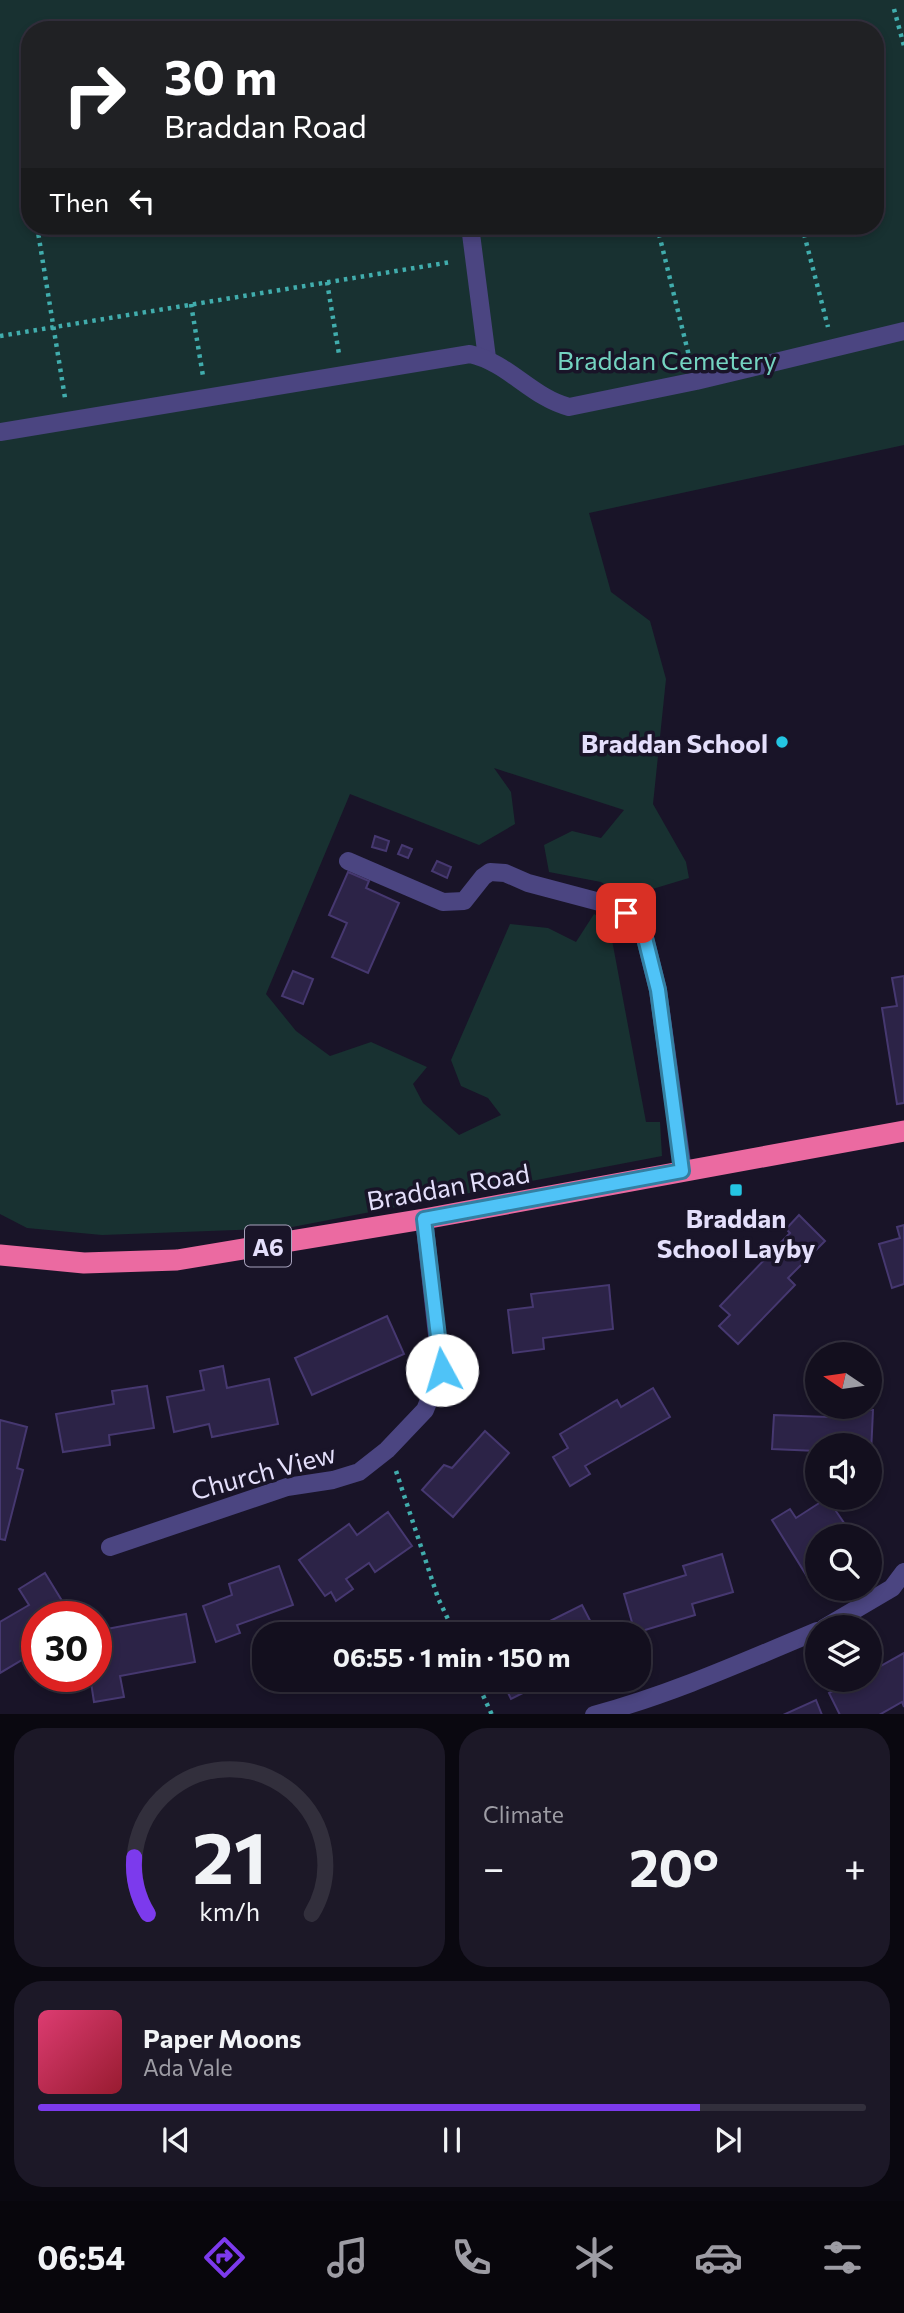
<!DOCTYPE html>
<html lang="en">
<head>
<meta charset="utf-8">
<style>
	:root { --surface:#130f1e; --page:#1c1827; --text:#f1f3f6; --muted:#9d9ca4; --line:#322f3c; --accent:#7c3aed }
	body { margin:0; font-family:Commissioner,sans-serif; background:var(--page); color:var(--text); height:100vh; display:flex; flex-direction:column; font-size:26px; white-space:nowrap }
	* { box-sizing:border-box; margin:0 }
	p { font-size:23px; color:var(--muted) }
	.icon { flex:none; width:38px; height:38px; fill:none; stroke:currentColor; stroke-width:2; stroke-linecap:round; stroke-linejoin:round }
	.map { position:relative; height:1714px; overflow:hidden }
	.sheet { display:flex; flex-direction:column; gap:14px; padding:14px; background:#0a0810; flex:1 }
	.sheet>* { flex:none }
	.banner { position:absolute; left:21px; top:21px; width:863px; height:214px; border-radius:28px; box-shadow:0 4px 10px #0003,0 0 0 2px var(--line); background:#202124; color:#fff; overflow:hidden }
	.needle { width:46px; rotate:283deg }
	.buttons { position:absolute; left:805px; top:1342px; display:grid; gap:14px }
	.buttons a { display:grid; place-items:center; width:77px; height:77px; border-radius:50%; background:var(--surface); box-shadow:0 4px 10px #0003,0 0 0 2px var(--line); font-size:35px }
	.speed { position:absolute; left:21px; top:1601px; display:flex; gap:14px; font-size:35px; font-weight:700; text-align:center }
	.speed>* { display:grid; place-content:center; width:91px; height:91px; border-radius:50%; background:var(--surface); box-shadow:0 4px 10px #0003,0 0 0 2px var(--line); line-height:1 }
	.speed .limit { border:10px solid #d22; background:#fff; color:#111 }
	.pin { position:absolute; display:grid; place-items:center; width:60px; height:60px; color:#fff; margin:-30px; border-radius:14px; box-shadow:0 4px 10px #0006 }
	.me { position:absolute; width:77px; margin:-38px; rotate:354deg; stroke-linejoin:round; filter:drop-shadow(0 0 5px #0008) }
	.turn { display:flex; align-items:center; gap:24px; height:147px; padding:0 28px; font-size:32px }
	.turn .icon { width:91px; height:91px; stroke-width:2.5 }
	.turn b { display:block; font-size:49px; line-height:60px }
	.then { display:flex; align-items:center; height:66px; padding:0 28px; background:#0003; gap:14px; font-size:26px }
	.big { font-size:52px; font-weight:700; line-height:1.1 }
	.sheet .widget { flex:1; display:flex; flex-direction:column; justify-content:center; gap:10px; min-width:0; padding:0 24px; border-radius:28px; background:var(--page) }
	.sheet .dial { align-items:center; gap:0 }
	.dial svg { height:182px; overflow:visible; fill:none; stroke:var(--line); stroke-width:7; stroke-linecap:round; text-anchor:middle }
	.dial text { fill:var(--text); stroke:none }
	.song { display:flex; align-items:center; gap:21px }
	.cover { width:84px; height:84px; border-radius:10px; background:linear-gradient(135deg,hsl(340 70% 55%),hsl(350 70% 35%)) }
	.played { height:7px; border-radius:4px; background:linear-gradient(90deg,var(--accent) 80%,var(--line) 80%) }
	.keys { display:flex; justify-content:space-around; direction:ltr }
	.heat { display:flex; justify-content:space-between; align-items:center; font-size:38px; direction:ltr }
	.sheet .tiles { flex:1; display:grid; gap:14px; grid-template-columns:1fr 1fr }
	.widget:last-child { grid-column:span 2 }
	.trip { position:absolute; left:252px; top:1622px; width:399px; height:70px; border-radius:28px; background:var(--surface); box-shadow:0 4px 10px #0003,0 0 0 2px var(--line); font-weight:700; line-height:70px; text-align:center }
	.tabs { display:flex; height:112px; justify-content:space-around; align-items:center; background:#08060c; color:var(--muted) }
	.tabs .icon { width:49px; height:49px }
	.tabs .active { color:var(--accent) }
	.tabs b { font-size:32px; color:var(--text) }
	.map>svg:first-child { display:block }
	.green { fill:#183131; fill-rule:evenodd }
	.building { fill:#2c2347; stroke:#463870; stroke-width:2 }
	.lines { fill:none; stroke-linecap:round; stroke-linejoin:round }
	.path { stroke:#41adad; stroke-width:4.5; stroke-dasharray:3.5 5; stroke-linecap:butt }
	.minor { stroke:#4b4581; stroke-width:18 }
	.highway { stroke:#eb6aa1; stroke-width:21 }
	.route-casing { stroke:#337fa1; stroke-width:18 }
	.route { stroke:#4fc3f7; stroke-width:12 }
	.poi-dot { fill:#24c5e2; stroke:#191428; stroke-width:2.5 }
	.labels { text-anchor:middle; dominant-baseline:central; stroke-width:7; stroke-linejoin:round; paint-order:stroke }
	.shield { fill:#191428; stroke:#a7a2bc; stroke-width:2 }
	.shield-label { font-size:24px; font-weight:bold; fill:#e4dffb }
	.park-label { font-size:26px; fill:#74d3c0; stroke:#191428 }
	.poi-label { font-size:26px; font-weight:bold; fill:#e4dffb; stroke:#191428; text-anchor:end }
	.street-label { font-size:26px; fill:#e4dffb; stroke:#191428 }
</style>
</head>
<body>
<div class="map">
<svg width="904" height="1715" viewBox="0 0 904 1715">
	<rect width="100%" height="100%" fill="#191428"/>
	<path class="green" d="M0 0H904V445L589 513 611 592 650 621 666 679 653 804 686 862 689 878 626 897 601 882 549 872 544 845 572 831 601 838 624 810 494 768 511 792 515 824 479 845 350 794 266 994 296 1031 330 1056 371 1042 427 1067 413 1084 423 1103 459 1135 501 1115 488 1098 461 1086 451 1060 510 924 548 928 576 942 594 914 604 920 612 940 646 1122H660L662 1156 287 1228 102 1235 27 1228 0 1214ZM30 30H875V226H30Z"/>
	<g class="building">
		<path d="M375 836 389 841 386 851 372 847Z"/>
		<path d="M402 845 412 849 408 858 398 854Z"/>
		<path d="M437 861 451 867 447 878 432 871Z"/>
		<path d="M348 872 369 881 366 888 399 903 368 973 332 957 347 923 329 915Z"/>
		<path d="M293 971 313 979 303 1004 282 996Z"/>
		<path d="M904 976V1103L897 1104 882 1008 897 1006 892 978Z"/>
		<path d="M799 1215 825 1241 788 1278 795 1285 738 1344 719 1326 730 1315 720 1306 790 1233 786 1229Z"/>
		<path d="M904 1225V1284L892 1288 879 1244 900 1238 897 1227Z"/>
		<path d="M609 1285 613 1329 543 1338 544 1349 513 1353 508 1310 533 1307 531 1294Z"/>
		<path d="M387 1316 404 1354 312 1395 295 1358Z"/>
		<path d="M223 1366 227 1388 269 1379 278 1424 212 1437 209 1424 174 1432 167 1397 204 1390 200 1371Z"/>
		<path d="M147 1386 154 1428 109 1435 110 1445 63 1452 56 1414 114 1404 112 1391Z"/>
		<path d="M653 1388 670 1417 585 1466 590 1474 570 1486 553 1457 568 1448 560 1434 617 1400 621 1407Z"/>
		<path d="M829 1408 873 1410 871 1453 870 1446H817V1451L772 1449 774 1415 828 1417Z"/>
		<path d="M0 1420 27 1427 17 1468 23 1470 5 1540 0 1539Z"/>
		<path d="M485 1431 509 1453 453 1517 422 1490 444 1465 452 1468Z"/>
		<path d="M827 1498 853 1536H817V1583L813 1586 772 1520 790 1509 796 1518Z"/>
		<path d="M388 1512 412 1546 375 1572 369 1563 346 1579 353 1589 336 1601 331 1592 325 1596 299 1560 349 1524 357 1535Z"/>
		<path d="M722 1554 733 1592 692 1604 695 1615 635 1633 624 1594 686 1575 683 1566Z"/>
		<path d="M279 1566 293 1605 237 1625 240 1633 216 1642 203 1606 232 1595 229 1584Z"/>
		<path d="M45 1573 67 1609 54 1617H37V1651L0 1673V1622L29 1605 19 1589Z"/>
		<path d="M582 1605 597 1634H546L553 1631 548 1622Z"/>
		<path d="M186 1614 195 1662 120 1676 124 1697 94 1702 90 1676H96V1631Z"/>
		<path d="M904 1653V1707L902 1702 879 1715H840L829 1693 854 1680H870V1672Z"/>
		<path d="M502 1680H549L511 1699Z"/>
		<path d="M816 1700 822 1715H783Z"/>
	</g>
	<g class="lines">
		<g class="path">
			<path d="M894 9 904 46"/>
			<path d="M37 226 65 398"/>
			<path d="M657 226 690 360"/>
			<path d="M802 226 828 327"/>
			<path d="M327 282 339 354"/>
			<path d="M191 304 203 376"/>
			<path d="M0 336 451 262"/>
			<path d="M396 1471 438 1598 455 1634"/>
			<path d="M476 1680 492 1715"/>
		</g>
		<g class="minor">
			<path d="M470 226 487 358"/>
			<path d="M0 432 470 354C509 363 531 397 569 407L696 381 904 331"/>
			<path d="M348 861 443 902 464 901 483 877 490 872 505 873 528 883 611 905 641 922 658 990 683 1171"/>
			<path d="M110 1547 287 1487 333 1480 359 1472 387 1450 425 1410 441 1370 424 1219"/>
			<path d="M824 1628 892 1588 904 1572"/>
			<path d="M594 1715C672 1694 743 1662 817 1631"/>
		</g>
		<path class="highway" d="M0 1255 84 1263 177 1260 424 1219 904 1131"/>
	</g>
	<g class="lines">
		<g class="route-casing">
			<path id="route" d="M442 1370 424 1219 682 1171 658 990 641 922 626 913"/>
		</g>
		<use href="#route" class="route"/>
	</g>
	<g class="poi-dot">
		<circle cx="782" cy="742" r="7"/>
		<rect x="729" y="1183" width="14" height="14" rx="3.5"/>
	</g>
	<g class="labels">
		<rect class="shield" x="245" y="1225.5" width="46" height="41" rx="5"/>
		<g class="shield-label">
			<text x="268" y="1246">A6</text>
		</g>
		<g class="park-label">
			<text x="667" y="359">Braddan Cemetery</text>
		</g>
		<g class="poi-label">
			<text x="768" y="742">Braddan School</text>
			<text x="736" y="1217" text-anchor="middle">Braddan<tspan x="736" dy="30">School Layby</tspan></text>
		</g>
		<g class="street-label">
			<text transform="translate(448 1186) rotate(-10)">Braddan Road</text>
			<text transform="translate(263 1471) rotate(-15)">Church View</text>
		</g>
	</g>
</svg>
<div class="buttons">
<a><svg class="needle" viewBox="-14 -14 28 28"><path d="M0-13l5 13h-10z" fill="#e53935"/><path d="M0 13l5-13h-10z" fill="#9d9ca4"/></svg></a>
<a><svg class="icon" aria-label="sound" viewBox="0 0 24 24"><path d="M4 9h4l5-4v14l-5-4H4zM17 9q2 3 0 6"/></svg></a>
<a><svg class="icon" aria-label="search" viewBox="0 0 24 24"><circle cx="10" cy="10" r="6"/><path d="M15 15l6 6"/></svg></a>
<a><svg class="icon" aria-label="layers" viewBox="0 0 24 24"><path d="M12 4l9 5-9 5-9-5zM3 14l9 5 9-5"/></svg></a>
</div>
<div class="speed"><div class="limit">30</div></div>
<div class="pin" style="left:626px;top:913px;background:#d93025"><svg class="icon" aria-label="arrive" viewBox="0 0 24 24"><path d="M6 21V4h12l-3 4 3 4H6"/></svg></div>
<svg class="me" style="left:442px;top:1370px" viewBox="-20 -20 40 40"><circle r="19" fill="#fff"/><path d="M0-13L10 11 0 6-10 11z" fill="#4fc3f7"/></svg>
<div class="trip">06:55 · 1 min · 150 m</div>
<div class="banner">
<div class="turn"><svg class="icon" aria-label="right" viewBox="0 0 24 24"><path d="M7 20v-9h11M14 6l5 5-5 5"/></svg><div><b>30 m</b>Braddan Road</div></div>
<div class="then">Then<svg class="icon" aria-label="left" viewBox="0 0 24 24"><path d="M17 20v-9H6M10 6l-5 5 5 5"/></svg></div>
</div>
</div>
<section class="sheet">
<div class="tiles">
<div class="widget dial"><svg viewBox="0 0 100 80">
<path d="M14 69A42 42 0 1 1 86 69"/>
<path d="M14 69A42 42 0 0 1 8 44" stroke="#7c3aed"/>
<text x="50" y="56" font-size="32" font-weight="700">21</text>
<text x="50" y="72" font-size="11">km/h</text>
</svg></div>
<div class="widget"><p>Climate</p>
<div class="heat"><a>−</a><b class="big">20°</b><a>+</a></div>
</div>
<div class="widget">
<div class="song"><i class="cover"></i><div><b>Paper Moons</b><p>Ada Vale</p></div></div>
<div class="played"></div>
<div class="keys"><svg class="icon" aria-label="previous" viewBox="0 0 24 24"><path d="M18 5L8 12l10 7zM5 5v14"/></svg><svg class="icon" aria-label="pause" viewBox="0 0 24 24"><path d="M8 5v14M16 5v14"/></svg><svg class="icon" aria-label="next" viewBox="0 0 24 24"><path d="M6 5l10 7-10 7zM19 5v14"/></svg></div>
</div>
</div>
</section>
<nav class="tabs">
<b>06:54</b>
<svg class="icon active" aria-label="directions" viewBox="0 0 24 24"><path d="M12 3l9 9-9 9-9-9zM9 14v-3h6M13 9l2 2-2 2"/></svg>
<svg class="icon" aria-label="music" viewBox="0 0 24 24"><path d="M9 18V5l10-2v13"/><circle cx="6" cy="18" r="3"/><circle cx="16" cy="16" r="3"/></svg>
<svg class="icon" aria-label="phone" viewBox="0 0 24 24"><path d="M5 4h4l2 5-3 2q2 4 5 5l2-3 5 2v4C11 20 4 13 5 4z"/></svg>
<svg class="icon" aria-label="climate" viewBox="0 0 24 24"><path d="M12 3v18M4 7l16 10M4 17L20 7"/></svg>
<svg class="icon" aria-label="car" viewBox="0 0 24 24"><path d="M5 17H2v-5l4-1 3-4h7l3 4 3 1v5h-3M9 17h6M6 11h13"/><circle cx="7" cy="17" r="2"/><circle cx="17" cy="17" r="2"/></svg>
<svg class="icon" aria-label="filters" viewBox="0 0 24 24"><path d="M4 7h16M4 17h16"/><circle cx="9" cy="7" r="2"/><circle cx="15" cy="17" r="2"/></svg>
</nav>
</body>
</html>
